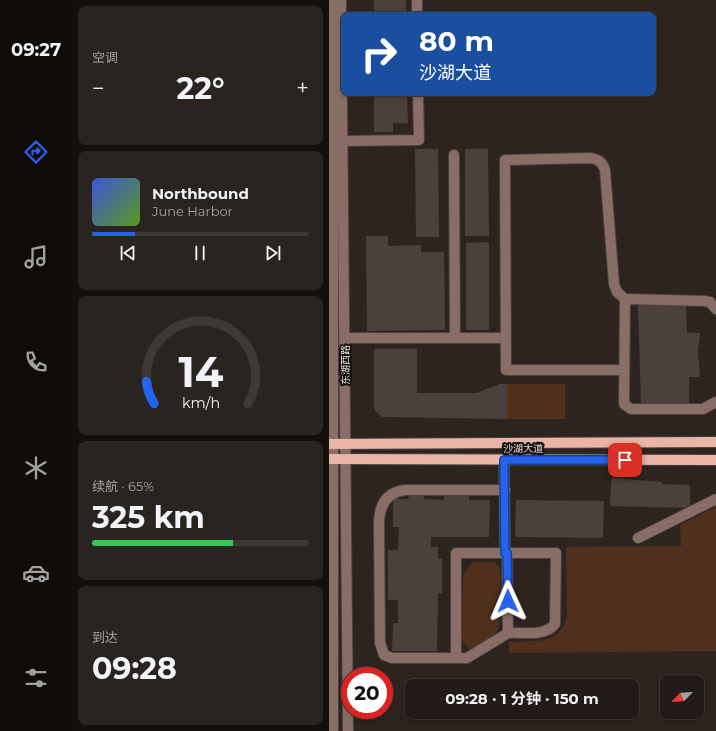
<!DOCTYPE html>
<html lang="zh">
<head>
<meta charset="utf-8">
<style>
	:root { --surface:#221b17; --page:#2a2420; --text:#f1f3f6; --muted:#a2a1a1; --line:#3f3936; --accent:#2563eb }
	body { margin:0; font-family:Montserrat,"Noto Sans SC",sans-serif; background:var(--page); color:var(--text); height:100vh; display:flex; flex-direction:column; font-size:15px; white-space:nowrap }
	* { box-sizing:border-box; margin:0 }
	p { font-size:13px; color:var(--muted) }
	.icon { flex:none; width:22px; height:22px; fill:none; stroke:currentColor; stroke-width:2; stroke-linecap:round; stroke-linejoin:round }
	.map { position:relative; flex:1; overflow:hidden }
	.side { display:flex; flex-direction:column; gap:6px; padding:6px; background:#130f0d; width:257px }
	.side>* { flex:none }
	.hud { position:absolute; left:12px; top:12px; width:315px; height:84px; border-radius:8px; box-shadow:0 2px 6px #0003,0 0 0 1px var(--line); background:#1a4fa0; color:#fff; overflow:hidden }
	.needle { width:26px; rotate:246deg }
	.tools { position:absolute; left:331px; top:675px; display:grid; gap:8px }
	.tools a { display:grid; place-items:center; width:44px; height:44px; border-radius:8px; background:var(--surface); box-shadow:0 2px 6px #0003,0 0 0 1px var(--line); font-size:20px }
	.speed { position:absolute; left:12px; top:667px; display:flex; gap:8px; font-size:20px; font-weight:700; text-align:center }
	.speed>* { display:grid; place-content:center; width:52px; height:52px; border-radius:50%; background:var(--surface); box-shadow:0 2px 6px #0003,0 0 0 1px var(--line); line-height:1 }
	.speed .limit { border:6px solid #d22; background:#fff; color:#111 }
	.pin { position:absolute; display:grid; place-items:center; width:34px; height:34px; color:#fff; margin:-17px; border-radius:8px; box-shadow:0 2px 6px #0006 }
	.me { position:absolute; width:44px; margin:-22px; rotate:359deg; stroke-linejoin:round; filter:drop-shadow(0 0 3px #0008) }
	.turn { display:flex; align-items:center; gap:14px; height:84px; padding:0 12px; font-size:18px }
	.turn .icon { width:52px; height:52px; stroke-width:2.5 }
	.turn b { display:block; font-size:28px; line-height:34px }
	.big { font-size:30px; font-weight:700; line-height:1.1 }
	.side .tile { flex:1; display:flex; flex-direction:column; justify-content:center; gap:6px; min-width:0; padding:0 14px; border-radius:8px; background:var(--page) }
	.side .dial { align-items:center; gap:0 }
	.dial svg { height:104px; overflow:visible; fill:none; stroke:var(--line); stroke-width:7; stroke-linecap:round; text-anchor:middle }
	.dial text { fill:var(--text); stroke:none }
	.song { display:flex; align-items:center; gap:12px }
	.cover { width:48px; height:48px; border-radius:6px; background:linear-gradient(135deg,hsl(230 70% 55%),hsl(90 70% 35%)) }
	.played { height:4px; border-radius:2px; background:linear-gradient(90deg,var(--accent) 20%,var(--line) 20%) }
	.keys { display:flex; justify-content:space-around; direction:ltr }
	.heat { display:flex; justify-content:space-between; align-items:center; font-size:22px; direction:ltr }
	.charge { height:6px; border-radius:3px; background:linear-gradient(90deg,#34c759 65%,var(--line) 0) }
	.trip { position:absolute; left:76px; top:679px; width:234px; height:40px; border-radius:8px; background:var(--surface); box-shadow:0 2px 6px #0003,0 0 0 1px var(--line); font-weight:700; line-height:40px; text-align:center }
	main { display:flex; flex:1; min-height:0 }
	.tabs { display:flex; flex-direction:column; width:72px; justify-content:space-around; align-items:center; background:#0e0b09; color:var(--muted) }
	.tabs .icon { width:28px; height:28px }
	.tabs .active { color:var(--accent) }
	.tabs b { font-size:18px; color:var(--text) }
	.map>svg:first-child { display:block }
	.green { fill:#4f301d }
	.building { fill:#4c403c }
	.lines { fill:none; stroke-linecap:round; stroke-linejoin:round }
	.minor-casing { stroke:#4b423d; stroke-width:12 }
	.major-casing { stroke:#4b423d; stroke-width:12 }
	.minor { stroke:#886e66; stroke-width:10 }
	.major { stroke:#ebb5a5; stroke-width:10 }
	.route-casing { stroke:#184099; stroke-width:10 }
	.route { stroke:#2563eb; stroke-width:7 }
	.labels { text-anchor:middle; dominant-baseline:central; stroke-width:4; stroke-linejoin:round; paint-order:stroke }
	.street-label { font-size:10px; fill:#e6e0dc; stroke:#130f0c }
</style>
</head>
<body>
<main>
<nav class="tabs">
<b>09:27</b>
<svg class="icon active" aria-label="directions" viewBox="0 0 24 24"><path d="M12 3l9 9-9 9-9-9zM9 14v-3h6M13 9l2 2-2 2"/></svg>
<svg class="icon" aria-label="music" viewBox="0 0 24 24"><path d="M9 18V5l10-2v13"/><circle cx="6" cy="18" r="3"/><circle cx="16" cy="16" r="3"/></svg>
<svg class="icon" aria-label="phone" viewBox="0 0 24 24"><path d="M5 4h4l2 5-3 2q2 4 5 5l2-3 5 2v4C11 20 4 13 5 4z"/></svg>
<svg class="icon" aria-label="climate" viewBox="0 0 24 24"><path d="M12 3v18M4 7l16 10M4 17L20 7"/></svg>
<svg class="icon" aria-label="car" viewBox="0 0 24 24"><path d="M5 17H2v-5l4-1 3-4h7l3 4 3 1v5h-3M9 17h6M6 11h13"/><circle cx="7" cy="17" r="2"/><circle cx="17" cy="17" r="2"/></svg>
<svg class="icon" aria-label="filters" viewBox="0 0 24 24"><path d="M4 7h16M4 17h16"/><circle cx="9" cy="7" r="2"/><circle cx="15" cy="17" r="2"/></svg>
</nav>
<section class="side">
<div class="tile"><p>空调</p>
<div class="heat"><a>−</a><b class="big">22°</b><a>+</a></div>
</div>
<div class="tile">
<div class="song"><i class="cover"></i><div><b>Northbound</b><p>June Harbor</p></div></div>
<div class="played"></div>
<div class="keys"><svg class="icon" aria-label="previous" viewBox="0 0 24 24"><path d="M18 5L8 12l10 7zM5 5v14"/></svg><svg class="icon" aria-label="pause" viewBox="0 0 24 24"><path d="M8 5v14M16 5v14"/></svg><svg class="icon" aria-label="next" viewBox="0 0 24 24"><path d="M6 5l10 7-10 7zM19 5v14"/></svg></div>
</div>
<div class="tile dial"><svg viewBox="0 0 100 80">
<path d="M14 69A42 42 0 1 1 86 69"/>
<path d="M14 69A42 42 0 0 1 8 52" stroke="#2563eb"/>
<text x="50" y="56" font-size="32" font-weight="700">14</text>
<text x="50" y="72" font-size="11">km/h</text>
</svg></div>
<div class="tile"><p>续航 · 65%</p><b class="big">325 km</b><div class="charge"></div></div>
<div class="tile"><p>到达</p><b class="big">09:28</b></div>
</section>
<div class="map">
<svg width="387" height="731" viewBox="0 0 387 731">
	<rect width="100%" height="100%" fill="#2e241f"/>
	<g class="green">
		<rect x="178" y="384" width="58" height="35"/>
		<path d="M387 507V651L180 653V642C205 640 233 646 238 615L237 547 352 546 351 525Z"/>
		<path d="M145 562H165L170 567C173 574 172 622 169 629 165 638 150 647 141 649L136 645 133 639 134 576 140 566Z"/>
	</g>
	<g class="building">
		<rect x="45" y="0" width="32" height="15"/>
		<path d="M45 93H78L79 123H64V132H45Z"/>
		<path d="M86 149H109L110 237H87Z"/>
		<path d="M136 149H159L160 236H136Z"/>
		<path d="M37 236H59V246L92 245V252H115L116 330 38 331Z"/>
		<path d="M160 242V330H137V243Z"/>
		<path d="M357 304 358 333H371L369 352 371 377H360V405H312L309 305Z"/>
		<path d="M45 349H88V393H148L171 384H178V419L53 417 47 412 45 407Z"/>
		<path d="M283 478 333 482V484L361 485V508L281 506 282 483Z"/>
		<path d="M80 496H95V499L115 500V496H140V500H161L160 537H102V547H109V559H113V593H109L108 651H63L64 623H69V600H59V550H69L70 527H64V499H79Z"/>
		<path d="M187 500 275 501 274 538 186 537Z"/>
	</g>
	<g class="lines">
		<g class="minor-casing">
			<g id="minor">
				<path d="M4 0V731"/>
				<path d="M12 0 19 731"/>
				<path d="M88 0V15"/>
				<path d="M14 141 90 140 89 93"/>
				<path d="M125 155 126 338"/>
				<path d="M387 309 381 302 376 301 296 299 295 404 302 409H374L387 402"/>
				<path d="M16 338H176"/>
				<path d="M295 370H177L176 160 260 158C269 159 273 161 276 170L285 284 288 292 296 299"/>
				<path d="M175 460 176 553"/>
				<path d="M176 490H75C56 493 50 507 50 524L51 643 55 655 63 658H138L179 633 178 553"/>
				<path d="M309 538 387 499"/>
				<path d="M127 658V553H227L226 624C216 637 194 632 179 633"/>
			</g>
		</g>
		<g class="major-casing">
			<g id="major">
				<path d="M0 444 387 442"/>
				<path d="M0 459 387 460"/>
			</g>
		</g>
		<use href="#minor" class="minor"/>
		<use href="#major" class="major"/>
	</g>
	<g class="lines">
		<g class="route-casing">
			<path id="route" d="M179 601 178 553H176L175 460H296"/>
		</g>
		<use href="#route" class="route"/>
	</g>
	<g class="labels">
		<g class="street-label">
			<text transform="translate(16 365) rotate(-90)">东湖西路</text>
			<text x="194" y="448">沙湖大道</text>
		</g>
	</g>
</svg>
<div class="tools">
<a><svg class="needle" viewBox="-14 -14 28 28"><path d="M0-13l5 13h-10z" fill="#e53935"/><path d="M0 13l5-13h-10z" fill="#a2a1a1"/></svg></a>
</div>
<div class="speed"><div class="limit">20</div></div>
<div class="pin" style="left:296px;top:460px;background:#d93025"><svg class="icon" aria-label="arrive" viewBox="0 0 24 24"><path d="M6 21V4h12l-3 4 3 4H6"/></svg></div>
<svg class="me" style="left:179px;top:601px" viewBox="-20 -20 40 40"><path d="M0-17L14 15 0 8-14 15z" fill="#2563eb" stroke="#fff" stroke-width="4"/></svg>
<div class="trip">09:28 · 1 分钟 · 150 m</div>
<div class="hud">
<div class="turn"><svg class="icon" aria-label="right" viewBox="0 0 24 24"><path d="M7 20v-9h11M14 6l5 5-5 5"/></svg><div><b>80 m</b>沙湖大道</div></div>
</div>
</div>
</main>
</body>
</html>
